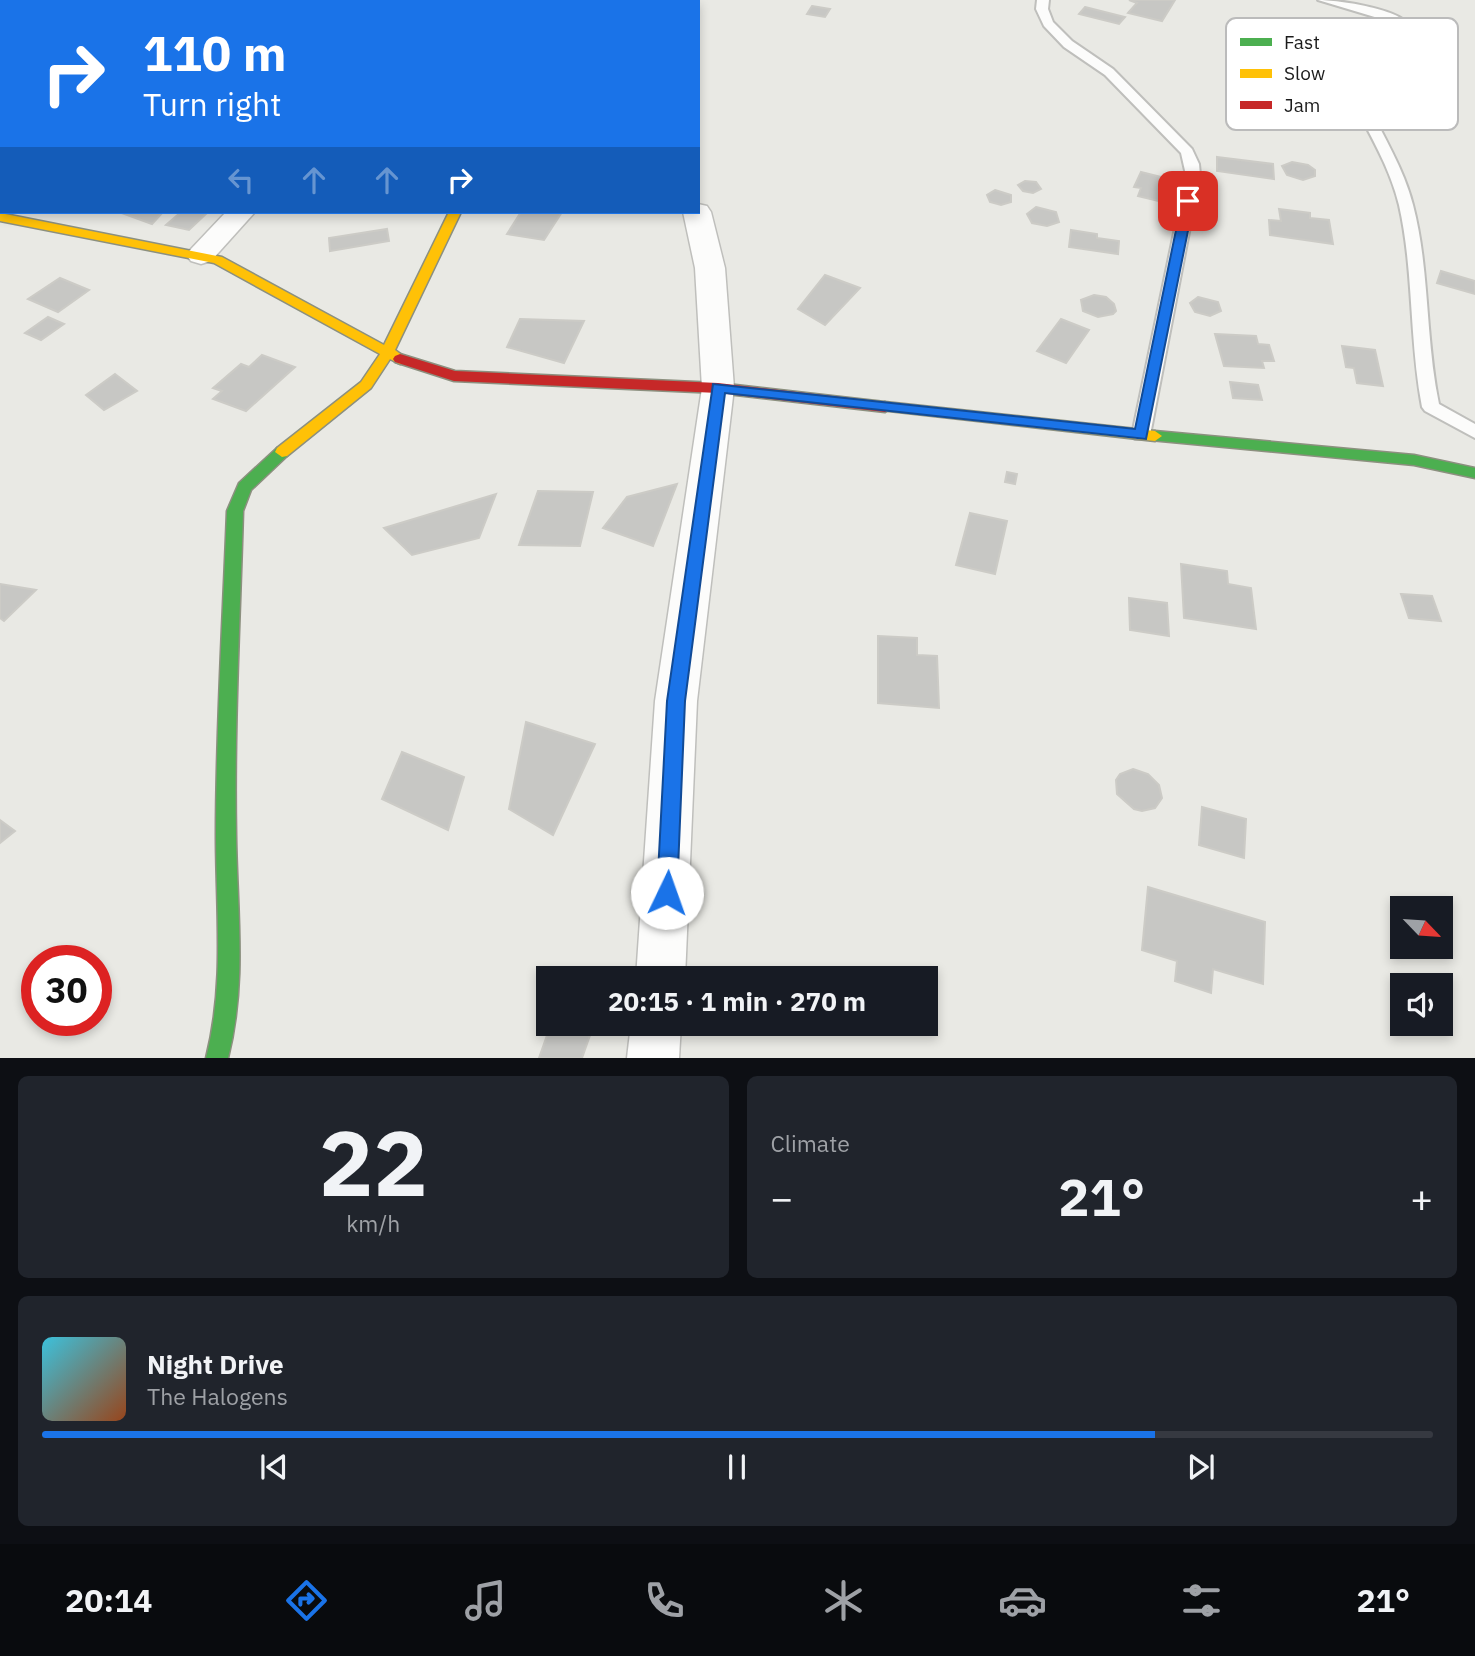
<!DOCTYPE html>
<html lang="en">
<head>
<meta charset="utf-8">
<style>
	:root { --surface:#171b24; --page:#20242c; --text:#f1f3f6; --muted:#9ea1a6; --line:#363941; --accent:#1a73e8 }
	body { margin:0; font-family:"IBM Plex Sans",sans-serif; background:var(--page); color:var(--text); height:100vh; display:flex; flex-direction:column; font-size:26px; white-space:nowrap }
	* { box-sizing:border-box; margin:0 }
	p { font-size:23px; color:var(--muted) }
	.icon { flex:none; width:38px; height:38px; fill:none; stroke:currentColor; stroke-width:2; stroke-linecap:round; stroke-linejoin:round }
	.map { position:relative; height:1058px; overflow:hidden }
	.drawer { display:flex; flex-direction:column; gap:18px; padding:18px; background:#0d0f14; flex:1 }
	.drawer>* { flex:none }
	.hud { position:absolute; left:0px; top:0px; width:700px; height:214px; box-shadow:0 4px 10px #0003; background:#1a73e8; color:#fff; overflow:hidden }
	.needle { width:46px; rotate:115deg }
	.buttons { position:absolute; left:1390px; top:896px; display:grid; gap:14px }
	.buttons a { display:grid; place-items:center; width:63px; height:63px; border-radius:0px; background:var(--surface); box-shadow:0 4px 10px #0003; font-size:35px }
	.speed { position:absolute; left:21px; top:945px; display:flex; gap:14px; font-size:35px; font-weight:700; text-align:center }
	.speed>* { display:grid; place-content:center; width:91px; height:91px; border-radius:50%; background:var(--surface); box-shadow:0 4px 10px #0003; line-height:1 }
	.speed .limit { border:10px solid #d22; background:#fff; color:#111 }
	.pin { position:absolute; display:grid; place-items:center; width:60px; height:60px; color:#fff; margin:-30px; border-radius:14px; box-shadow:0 4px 10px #0006 }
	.me { position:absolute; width:77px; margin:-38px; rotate:3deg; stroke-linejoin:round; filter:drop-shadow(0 0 5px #0008) }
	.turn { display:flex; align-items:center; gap:24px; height:147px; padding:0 28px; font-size:32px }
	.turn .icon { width:91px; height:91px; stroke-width:2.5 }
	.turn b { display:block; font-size:49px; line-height:60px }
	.lanes { display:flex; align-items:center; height:66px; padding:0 28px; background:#0003; justify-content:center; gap:35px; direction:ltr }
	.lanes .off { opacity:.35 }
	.big { font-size:52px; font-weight:700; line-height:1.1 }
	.drawer .card { flex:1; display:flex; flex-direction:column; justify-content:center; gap:10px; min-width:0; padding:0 24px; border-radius:10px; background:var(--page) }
	.drawer .dial { align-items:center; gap:0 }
	.dial b { font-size:91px; line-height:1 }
	.song { display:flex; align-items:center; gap:21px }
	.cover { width:84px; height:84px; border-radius:10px; background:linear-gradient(135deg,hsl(190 70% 55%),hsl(20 70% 35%)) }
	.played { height:7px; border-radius:4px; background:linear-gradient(90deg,var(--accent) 80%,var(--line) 80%) }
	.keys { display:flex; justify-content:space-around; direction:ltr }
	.heat { display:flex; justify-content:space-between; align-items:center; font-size:38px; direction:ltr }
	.drawer .tiles { flex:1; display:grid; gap:18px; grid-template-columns:1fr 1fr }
	.card:last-child { grid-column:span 2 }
	.trip { position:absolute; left:536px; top:966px; width:402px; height:70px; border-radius:0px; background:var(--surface); box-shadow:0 4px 10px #0003; font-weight:700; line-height:70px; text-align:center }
	.tabs { display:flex; height:112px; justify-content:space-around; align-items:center; background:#090b0e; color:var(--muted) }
	.tabs .icon { width:49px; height:49px }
	.tabs .selected { color:var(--accent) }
	.tabs b { font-size:32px; color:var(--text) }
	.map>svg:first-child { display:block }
	.building { fill:#c7c7c4; stroke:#cccbc6; stroke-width:2 }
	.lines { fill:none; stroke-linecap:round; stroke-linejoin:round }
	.lane-casing { stroke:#bfbfbc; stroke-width:4 }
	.street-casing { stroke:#bfbfbc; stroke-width:3 }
	.fast-casing { stroke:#8c907f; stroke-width:3 }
	.slow-casing { stroke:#8c907f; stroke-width:3 }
	.jam-casing { stroke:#8c907f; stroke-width:3 }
	.lane { fill:#fcfcfb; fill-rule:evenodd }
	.street { fill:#fcfcfb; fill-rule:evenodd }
	.fast { fill:#4caf50; fill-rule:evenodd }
	.slow { fill:#ffc107; fill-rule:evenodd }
	.jam { fill:#c62828; fill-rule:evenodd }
	.route { fill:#1a73e8; stroke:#114b97; stroke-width:2 }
	.key { fill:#fff; stroke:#bbb; stroke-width:2 }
	.key-label { font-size:19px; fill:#1b1b1b }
</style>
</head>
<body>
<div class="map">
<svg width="1475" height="1058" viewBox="0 0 1475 1058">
	<rect width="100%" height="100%" fill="#e9e9e4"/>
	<g class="building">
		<path d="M1129 0H1175L1162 21 1128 13 1137 3Z"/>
		<path d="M812 6 830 9 825 17 807 14Z"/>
		<path d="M1085 7 1125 17 1119 24 1079 14Z"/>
		<path d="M1217 157 1273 164 1274 179 1217 171Z"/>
		<path d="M1292 162 1308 165 1315 170V176L1303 180 1287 175 1282 166Z"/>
		<path d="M1141 172 1169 179 1159 201 1138 196 1141 188 1134 187Z"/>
		<path d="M1025 181 1036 182 1041 189 1033 193 1023 191 1018 185Z"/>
		<path d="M995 190 1011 195V202L1001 205 990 202 987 195Z"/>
		<path d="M1036 207 1056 212 1059 222 1047 226 1032 223 1027 214Z"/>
		<path d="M1279 209 1310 213V218L1329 220 1333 244 1270 235 1269 220 1281 221Z"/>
		<path d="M119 212H163L152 224Z"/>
		<path d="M181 212H208L189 230 166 225Z"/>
		<path d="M521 212H562L544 240 507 234Z"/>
		<path d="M387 229 389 241 330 251 329 238Z"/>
		<path d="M1071 230 1097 234V238L1119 241 1118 254 1069 247Z"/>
		<path d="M1441 271 1475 281V294L1437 283Z"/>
		<path d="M825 275 860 288 825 325 798 309Z"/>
		<path d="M60 278 89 290 58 312 28 299Z"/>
		<path d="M1094 295 1106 297 1114 304 1116 311 1113 314 1098 317 1083 311 1081 300Z"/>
		<path d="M1198 297 1218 302 1221 311 1210 316 1195 312 1190 303Z"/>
		<path d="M48 317 64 324 41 340 25 333Z"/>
		<path d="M520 319 584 321 564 363 507 347Z"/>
		<path d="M1061 319 1089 330 1066 363 1037 351Z"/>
		<path d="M1215 334 1256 336 1258 344 1269 345 1274 361H1262L1264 368 1224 366Z"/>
		<path d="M1342 346 1375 350 1383 386 1357 383 1354 368 1346 367Z"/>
		<path d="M262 355 295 367 246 411 213 399 222 391 213 388 241 364 249 367Z"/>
		<path d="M115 374 137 391 104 410 86 395Z"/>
		<path d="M1230 382 1258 385 1262 400 1233 398Z"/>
		<path d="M1007 472 1017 474 1015 484 1005 482Z"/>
		<path d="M677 484 653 546 603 528 627 497Z"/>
		<path d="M538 491 593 492 580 546 519 545Z"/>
		<path d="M496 494 479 538 412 555 384 528Z"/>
		<path d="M970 513 1007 521 995 574 956 565Z"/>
		<path d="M1181 564 1227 571 1228 584 1251 588 1256 629 1184 618Z"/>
		<path d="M0 584 36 590 4 621 0 618Z"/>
		<path d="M1401 594 1432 596 1441 621 1409 618Z"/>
		<path d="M1129 598 1167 603 1169 636 1130 630Z"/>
		<path d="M878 636 917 638V655L937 656 939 708 878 703Z"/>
		<path d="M526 722 595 744 553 835 509 809Z"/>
		<path d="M402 752 464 777 448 830 382 799Z"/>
		<path d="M1133 769 1148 774 1159 785 1162 798 1155 808 1142 811 1134 809 1117 794 1116 780 1120 774Z"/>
		<path d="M1202 807 1246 819 1244 858 1199 845Z"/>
		<path d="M0 820 15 831 0 843Z"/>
		<path d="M1148 887 1265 922 1263 984 1213 969 1211 993 1175 981 1177 961 1142 950Z"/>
		<path d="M551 1024H594L582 1058H539Z"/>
	</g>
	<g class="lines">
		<g class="lane-casing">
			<g id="lane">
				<path d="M1037 0H1049L1048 9 1053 22 1072 41 1113 69 1192 149 1199 164 1200 175 1150 435 1147 439H1135L1132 435 1186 175 1181 153 1105 75 1064 47 1044 26 1036 9Z"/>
				<path d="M1318 0C1338 0 1404 9 1411 28L1385 86 1379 95 1367 102C1383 136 1404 169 1413 205 1430 270 1425 338 1439 404L1475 424V438L1425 411 1422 407C1409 340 1414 271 1399 205 1390 168 1370 135 1353 102L1356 95 1373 85 1399 28 1398 24Z"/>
			</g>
		</g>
		<g class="street-casing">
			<g id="street">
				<path d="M425 0H447L424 2Z"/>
				<path d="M657 0H679L656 2Z"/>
				<rect x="0" y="54" width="2" height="15"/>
				<path d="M698 204 707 206 711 212 725 268 734 388 697 701 685 978H636L655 701 702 388 695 268 683 212H698Z"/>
				<path d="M226 212H255L211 261 201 264 191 261 186 255 191 249Z"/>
				<path d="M631 1024H681L679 1058H627Z"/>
			</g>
		</g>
		<g class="fast-casing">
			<g id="fast">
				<path d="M1155 431 1414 455 1475 468V478L1414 465 1150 440 1148 436 1150 432Z"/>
				<path d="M282 447 289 452 287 456 251 490 243 511C240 619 234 727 236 835 237 911 247 983 228 1058H206C225 983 216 911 216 835 216 727 223 619 227 511L239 483 277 448Z"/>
			</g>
		</g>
		<g class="slow-casing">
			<g id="slow">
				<path d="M449 212H461L395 350 407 359 405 362 400 364 390 359 371 388 287 456 282 457 275 452 277 448 361 382 380 354 214 263 0 221V213L222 257 384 345Z"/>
				<path d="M885 402 1155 431 1162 436 1155 441 880 410 878 407 880 404Z"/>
			</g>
		</g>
		<g class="jam-casing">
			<path id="jam" d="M400 354 455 371 718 383 885 402 892 407 885 412 718 393 454 381 395 362 393 359 395 356Z"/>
		</g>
		<use href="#lane" class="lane"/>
		<use href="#street" class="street"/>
		<use href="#fast" class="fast"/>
		<use href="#slow" class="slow"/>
		<use href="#jam" class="jam"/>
	</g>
	<path class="route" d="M1188 198 1194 201 1146 439 725 393 685 701 677 893 674 900 667 902 660 900 657 893 667 701 713 384 1135 429 1182 201Z"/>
	<rect x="1226" y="18" width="232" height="112" rx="10" class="key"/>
	<rect x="1240" y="38" width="32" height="8" fill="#4caf50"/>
	<rect x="1240" y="69" width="32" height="9" fill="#ffc107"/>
	<rect x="1240" y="101" width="32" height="8" fill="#c62828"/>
	<g class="key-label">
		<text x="1284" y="49">Fast</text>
		<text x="1284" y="80">Slow</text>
		<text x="1284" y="112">Jam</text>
	</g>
</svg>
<div class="buttons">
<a><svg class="needle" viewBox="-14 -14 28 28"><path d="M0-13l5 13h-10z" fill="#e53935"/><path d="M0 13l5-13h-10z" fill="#9ea1a6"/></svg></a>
<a><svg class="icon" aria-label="sound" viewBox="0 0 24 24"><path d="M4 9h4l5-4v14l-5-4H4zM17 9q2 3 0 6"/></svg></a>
</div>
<div class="speed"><div class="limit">30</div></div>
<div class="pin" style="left:1188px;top:201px;background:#d93025"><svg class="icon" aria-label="arrive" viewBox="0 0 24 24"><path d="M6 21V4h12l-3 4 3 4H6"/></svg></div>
<svg class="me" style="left:667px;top:893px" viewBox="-20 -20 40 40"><circle r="19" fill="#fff"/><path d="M0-13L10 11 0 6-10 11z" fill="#1a73e8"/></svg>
<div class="trip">20:15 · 1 min · 270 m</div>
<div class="hud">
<div class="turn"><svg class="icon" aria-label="right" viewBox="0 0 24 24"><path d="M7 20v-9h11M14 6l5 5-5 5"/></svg><div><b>110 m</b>Turn right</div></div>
<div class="lanes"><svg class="icon off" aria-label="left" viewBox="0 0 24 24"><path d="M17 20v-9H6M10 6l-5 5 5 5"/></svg><svg class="icon off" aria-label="ahead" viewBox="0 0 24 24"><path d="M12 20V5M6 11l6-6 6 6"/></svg><svg class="icon off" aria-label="ahead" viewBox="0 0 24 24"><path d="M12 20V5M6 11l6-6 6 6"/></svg><svg class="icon" aria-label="right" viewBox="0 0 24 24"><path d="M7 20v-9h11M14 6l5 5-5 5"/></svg></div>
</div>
</div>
<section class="drawer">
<div class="tiles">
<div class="card dial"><b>22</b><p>km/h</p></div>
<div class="card"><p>Climate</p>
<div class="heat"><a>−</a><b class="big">21°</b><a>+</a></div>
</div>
<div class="card">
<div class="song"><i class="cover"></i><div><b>Night Drive</b><p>The Halogens</p></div></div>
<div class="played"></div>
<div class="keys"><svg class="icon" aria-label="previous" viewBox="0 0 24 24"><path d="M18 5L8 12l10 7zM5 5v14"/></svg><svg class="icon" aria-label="pause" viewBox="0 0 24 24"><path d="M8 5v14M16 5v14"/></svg><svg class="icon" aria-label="next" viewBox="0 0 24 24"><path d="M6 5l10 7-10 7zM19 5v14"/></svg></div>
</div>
</div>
</section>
<nav class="tabs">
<b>20:14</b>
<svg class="icon selected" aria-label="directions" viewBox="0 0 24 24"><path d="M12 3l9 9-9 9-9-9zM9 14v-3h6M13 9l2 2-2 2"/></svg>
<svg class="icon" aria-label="music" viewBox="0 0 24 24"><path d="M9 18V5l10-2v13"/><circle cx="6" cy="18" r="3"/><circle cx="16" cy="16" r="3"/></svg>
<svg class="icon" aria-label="phone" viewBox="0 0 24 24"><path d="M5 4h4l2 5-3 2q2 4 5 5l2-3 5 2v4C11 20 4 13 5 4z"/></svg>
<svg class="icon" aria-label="climate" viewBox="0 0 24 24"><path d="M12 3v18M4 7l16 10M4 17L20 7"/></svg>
<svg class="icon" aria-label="car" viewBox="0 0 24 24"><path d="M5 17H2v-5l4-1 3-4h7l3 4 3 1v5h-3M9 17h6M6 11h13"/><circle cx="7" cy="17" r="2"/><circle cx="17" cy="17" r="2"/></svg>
<svg class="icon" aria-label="filters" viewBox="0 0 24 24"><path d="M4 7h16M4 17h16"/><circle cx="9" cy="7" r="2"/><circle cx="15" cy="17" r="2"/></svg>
<b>21°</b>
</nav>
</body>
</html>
